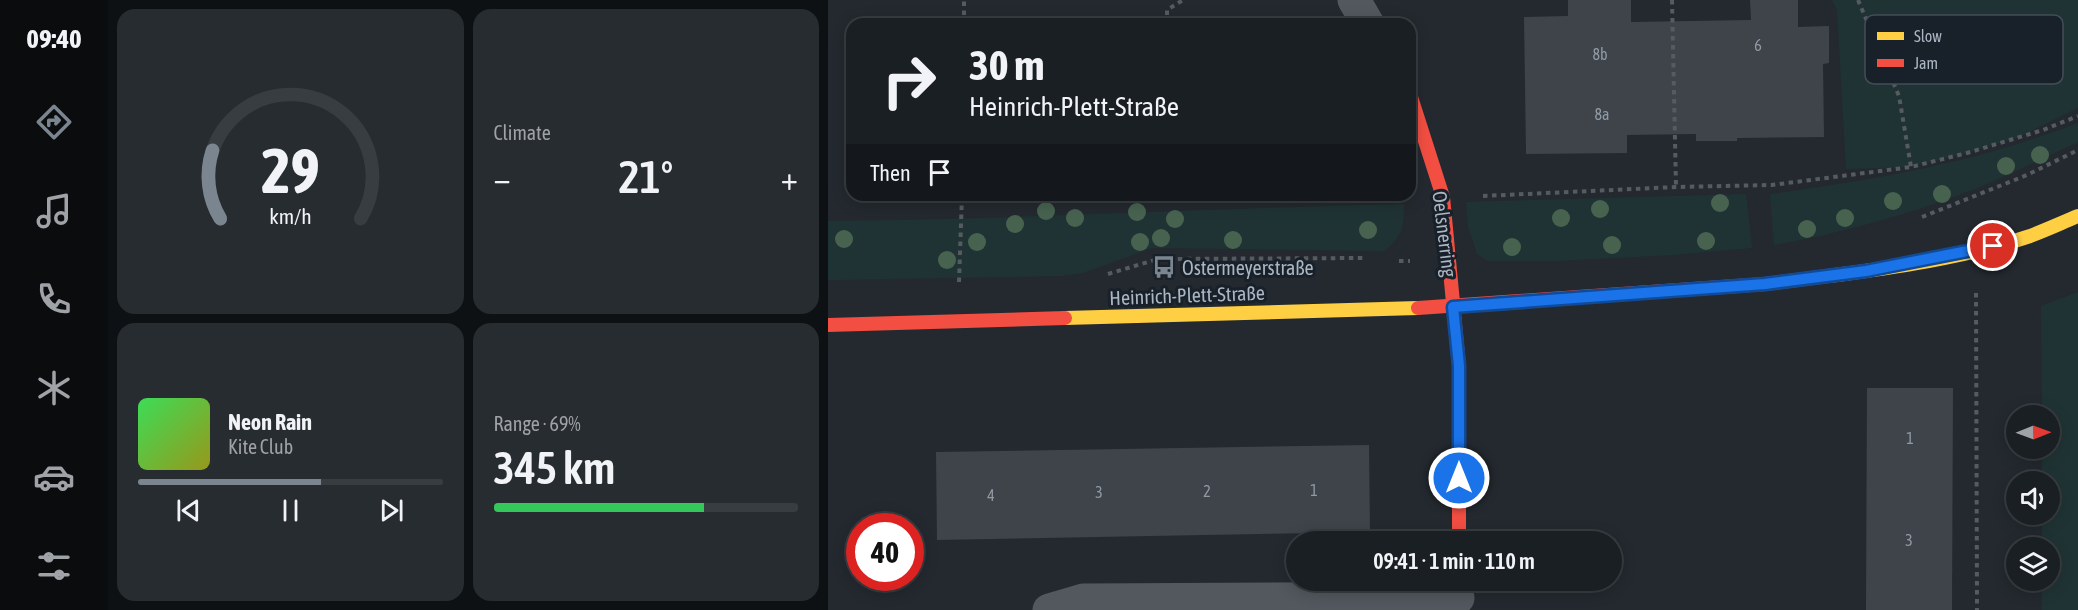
<!DOCTYPE html>
<html lang="en">
<head>
<meta charset="utf-8">
<style>
	:root { --surface:#1a1f23; --page:#272c30; --text:#f1f3f6; --muted:#9fa2a6; --line:#383d41; --accent:#7b858f }
	body { margin:0; font-family:"Asap Condensed",sans-serif; background:var(--page); color:var(--text); height:100vh; display:flex; flex-direction:column; font-size:22px; white-space:nowrap }
	* { box-sizing:border-box; margin:0 }
	p { font-size:20px; color:var(--muted) }
	.icon { flex:none; width:33px; height:33px; fill:none; stroke:currentColor; stroke-width:2; stroke-linecap:round; stroke-linejoin:round }
	.map { position:relative; flex:1; overflow:hidden }
	.panel { display:flex; flex-direction:column; gap:9px; padding:9px; background:#0e1113; width:720px }
	.panel>* { flex:none }
	.hud { position:absolute; left:18px; top:18px; width:570px; height:183px; border-radius:18px; box-shadow:0 3px 15px #0003,0 0 0 2px var(--line); background:#1a1f23; color:var(--text); overflow:hidden }
	.needle { width:39px; rotate:89deg }
	.controls { position:absolute; left:1178px; top:405px; display:grid; gap:12px }
	.controls a { display:grid; place-items:center; width:54px; height:54px; border-radius:50%; background:var(--surface); box-shadow:0 3px 15px #0003,0 0 0 2px var(--line); font-size:30px }
	.speed { position:absolute; left:18px; top:513px; display:flex; gap:12px; font-size:30px; font-weight:700; text-align:center }
	.speed>* { display:grid; place-content:center; width:78px; height:78px; border-radius:50%; background:var(--surface); box-shadow:0 3px 15px #0003,0 0 0 2px var(--line); line-height:1 }
	.speed .limit { border:9px solid #d22; background:#fff; color:#111 }
	.pin { position:absolute; display:grid; place-items:center; width:51px; height:51px; color:#fff; margin:-26px; border:3px solid #fff; border-radius:50%; box-shadow:0 2px 6px #0007 }
	.me { position:absolute; width:66px; margin:-33px; rotate:0deg; stroke-linejoin:round; filter:drop-shadow(0 0 4px #0008) }
	.turn { display:flex; align-items:center; gap:21px; height:126px; padding:0 24px; font-size:27px }
	.turn .icon { width:78px; height:78px; stroke-width:2.5 }
	.turn b { display:block; font-size:42px; line-height:51px }
	.then { display:flex; align-items:center; height:57px; padding:0 24px; background:#0003; gap:12px; font-size:22px }
	.big { font-size:45px; font-weight:600; line-height:1.1 }
	.panel .widget { flex:1; display:flex; flex-direction:column; justify-content:center; gap:9px; min-width:0; padding:0 21px; border-radius:18px; background:var(--page) }
	.panel .dial { align-items:center; gap:0 }
	.dial svg { height:156px; overflow:visible; fill:none; stroke:var(--line); stroke-width:7; stroke-linecap:round; text-anchor:middle }
	.dial text { fill:var(--text); stroke:none }
	.song { display:flex; align-items:center; gap:18px }
	.cover { width:72px; height:72px; border-radius:9px; background:linear-gradient(135deg,hsl(130 70% 55%),hsl(60 70% 35%)) }
	.played { height:6px; border-radius:3px; background:linear-gradient(90deg,var(--accent) 60%,var(--line) 60%) }
	.keys { display:flex; justify-content:space-around; direction:ltr }
	.heat { display:flex; justify-content:space-between; align-items:center; font-size:33px; direction:ltr }
	.charge { height:9px; border-radius:4px; background:linear-gradient(90deg,#34c759 69%,var(--line) 0) }
	.panel .tiles { flex:1; display:grid; gap:9px; grid-template-columns:repeat(2,1fr) }
	.trip { position:absolute; left:458px; top:531px; width:336px; height:60px; border-radius:30px; background:var(--surface); box-shadow:0 3px 15px #0003,0 0 0 2px var(--line); font-weight:600; line-height:60px; text-align:center }
	main { display:flex; flex:1; min-height:0 }
	.tab-bar { display:flex; flex-direction:column; width:108px; justify-content:space-around; align-items:center; background:#0a0c0e; color:var(--muted) }
	.tab-bar .icon { width:42px; height:42px }
	.tab-bar .current { color:var(--accent) }
	.tab-bar b { font-size:27px; color:var(--text) }
	.map>svg:first-child { display:block }
	.green { fill:#203334 }
	.building { fill:#3e444a }
	.lines { fill:none; stroke-linecap:round; stroke-linejoin:round }
	.path { stroke:#555b60; stroke-width:4; stroke-dasharray:4.5 4.5; stroke-linecap:butt }
	.street { stroke:#52585e; stroke-width:33 }
	.slow { stroke:#ffcf43; stroke-width:14 }
	.jam { stroke:#f24e42; stroke-width:14 }
	.tree { fill:#476350 }
	.route-casing { stroke:#114b97; stroke-width:15 }
	.route { stroke:#1a73e8; stroke-width:10 }
	.labels { text-anchor:middle; dominant-baseline:central; stroke-width:6; stroke-linejoin:round; paint-order:stroke }
	.number-label { font-size:16px; fill:#909aa5 }
	.street-label { font-size:20px; fill:#abb6c3; stroke:#182029 }
	.poi-label { font-size:20px; fill:#abb6c3; stroke:#182029; text-anchor:start }
	.key { fill:#182029; stroke:#444d57; stroke-width:1.5 }
	.key-label { font-size:16px; fill:#abb6c3 }
</style>
</head>
<body>
<main>
<nav class="tab-bar">
<b>09:40</b>
<svg class="icon current" aria-label="directions" viewBox="0 0 24 24"><path d="M12 3l9 9-9 9-9-9zM9 14v-3h6M13 9l2 2-2 2"/></svg>
<svg class="icon" aria-label="music" viewBox="0 0 24 24"><path d="M9 18V5l10-2v13"/><circle cx="6" cy="18" r="3"/><circle cx="16" cy="16" r="3"/></svg>
<svg class="icon" aria-label="phone" viewBox="0 0 24 24"><path d="M5 4h4l2 5-3 2q2 4 5 5l2-3 5 2v4C11 20 4 13 5 4z"/></svg>
<svg class="icon" aria-label="climate" viewBox="0 0 24 24"><path d="M12 3v18M4 7l16 10M4 17L20 7"/></svg>
<svg class="icon" aria-label="car" viewBox="0 0 24 24"><path d="M5 17H2v-5l4-1 3-4h7l3 4 3 1v5h-3M9 17h6M6 11h13"/><circle cx="7" cy="17" r="2"/><circle cx="17" cy="17" r="2"/></svg>
<svg class="icon" aria-label="filters" viewBox="0 0 24 24"><path d="M4 7h16M4 17h16"/><circle cx="9" cy="7" r="2"/><circle cx="15" cy="17" r="2"/></svg>
</nav>
<section class="panel">
<div class="tiles">
<div class="widget dial"><svg viewBox="0 0 100 80">
<path d="M14 69A42 42 0 1 1 86 69"/>
<path d="M14 69A42 42 0 0 1 10 34" stroke="#7b858f"/>
<text x="50" y="56" font-size="32" font-weight="700">29</text>
<text x="50" y="72" font-size="11">km/h</text>
</svg></div>
<div class="widget"><p>Climate</p>
<div class="heat"><a>−</a><b class="big">21°</b><a>+</a></div>
</div>
<div class="widget">
<div class="song"><i class="cover"></i><div><b>Neon Rain</b><p>Kite Club</p></div></div>
<div class="played"></div>
<div class="keys"><svg class="icon" aria-label="previous" viewBox="0 0 24 24"><path d="M18 5L8 12l10 7zM5 5v14"/></svg><svg class="icon" aria-label="pause" viewBox="0 0 24 24"><path d="M8 5v14M16 5v14"/></svg><svg class="icon" aria-label="next" viewBox="0 0 24 24"><path d="M6 5l10 7-10 7zM19 5v14"/></svg></div>
</div>
<div class="widget"><p>Range · 69%</p><b class="big">345 km</b><div class="charge"></div></div>
</div>
</section>
<div class="map">
<svg width="1250" height="610" viewBox="0 0 1250 610">
	<rect width="100%" height="100%" fill="#23292f"/>
	<g class="green">
		<path d="M1004 0H1250V108L1189 138 1139 153 1083 167 1018 169 1009 10Z"/>
		<path d="M1250 123V142C1210 160 1170 181 1128 196 1069 218 1008 234 946 245L942 194C1047 180 1150 162 1250 123Z"/>
		<path d="M918 194 924 248 843 255 730 261H660L649 254 640 226 638 202Z"/>
		<path d="M576 204C576 227 575 236 556 251L324 248 255 273 232 276 0 280V221C192 219 384 208 576 204Z"/>
		<path d="M1250 292V610H1214V581L1221 580V548L1214 547V515L1221 514V482L1214 481V449L1221 448V416L1214 415 1213 306Z"/>
	</g>
	<g class="building">
		<path d="M740 0H803V22L923 20 922 0H970V27L1001 26V63L995 64 996 137 909 138V141H868V134L799 135V153L698 154 696 17 740 16Z"/>
		<path d="M1039 388H1125L1124 610H1038Z"/>
		<path d="M541 445 542 532 109 540 108 452Z"/>
	</g>
	<g class="lines">
		<g class="path">
			<path d="M844 0 848 187"/>
			<path d="M1030 0 1071 96 1083 167"/>
			<path d="M136 24V0"/>
			<path d="M339 24V10L355 0"/>
			<path d="M655 196 848 187 944 185 1083 167 1139 153 1215 130 1250 116"/>
			<path d="M338 202V195"/>
			<path d="M1094 217 1199 175 1250 150"/>
			<path d="M571 261H582"/>
			<path d="M280 274 330 259 535 258"/>
			<path d="M131 282 134 195"/>
			<path d="M1148 293 1149 610"/>
		</g>
		<g class="street">
			<path d="M526 0 540 24"/>
			<path d="M221 610 255 600 630 598"/>
		</g>
		<g class="slow">
			<path d="M1000 276C1063 268 1139 257 1199 237 1216 231 1233 223 1250 216"/>
			<path d="M237 318 590 308"/>
		</g>
		<g class="jam">
			<path d="M582 94 615 197 631 366V542"/>
			<path d="M590 308 937 284 1000 276"/>
			<path d="M0 325 237 318"/>
		</g>
	</g>
	<g class="tree">
		<circle cx="1212" cy="155" r="9"/>
		<circle cx="1178" cy="166" r="9"/>
		<circle cx="1114" cy="194" r="9"/>
		<circle cx="1065" cy="201" r="9"/>
		<circle cx="892" cy="203" r="9"/>
		<circle cx="772" cy="209" r="9"/>
		<circle cx="218" cy="211" r="9"/>
		<circle cx="309" cy="212" r="9"/>
		<circle cx="247" cy="218" r="9"/>
		<circle cx="733" cy="218" r="9"/>
		<circle cx="1017" cy="218" r="9"/>
		<circle cx="347" cy="219" r="9"/>
		<circle cx="187" cy="224" r="9"/>
		<circle cx="979" cy="229" r="9"/>
		<circle cx="540" cy="230" r="9"/>
		<circle cx="333" cy="238" r="9"/>
		<circle cx="16" cy="239" r="9"/>
		<circle cx="405" cy="240" r="9"/>
		<circle cx="878" cy="241" r="9"/>
		<circle cx="149" cy="242" r="9"/>
		<circle cx="312" cy="242" r="9"/>
		<circle cx="784" cy="245" r="9"/>
		<circle cx="684" cy="247" r="9"/>
		<circle cx="119" cy="260" r="9"/>
	</g>
	<g class="lines">
		<g class="route-casing">
			<path id="route" d="M631 478V366L625 307 937 284 1038 271 1165 246"/>
		</g>
		<use href="#route" class="route"/>
	</g>
	<defs>
		<g id="bus-bare" transform="scale(1.8)"><path d="M-5-6H5V4H4V6H2V4H-2V6H-4V4H-5ZM-3.5-4V0h7V-4ZM-3.5 1.2v1.5H-2V1.2ZM2 1.2v1.5H3.5V1.2Z" fill="#7b858f" stroke="#182029" stroke-width="2.5" paint-order="stroke"/></g>
	</defs>
	<g fill-rule="evenodd">
		<use href="#bus-bare" x="336" y="267"/>
	</g>
	<g class="labels">
		<g class="number-label">
			<text x="930" y="45">6</text>
			<text x="772" y="54">8b</text>
			<text x="774" y="114">8a</text>
			<text x="1082" y="438">1</text>
			<text x="486" y="490">1</text>
			<text x="379" y="491">2</text>
			<text x="271" y="492">3</text>
			<text x="163" y="495">4</text>
			<text x="1081" y="540">3</text>
		</g>
		<g class="street-label">
			<text transform="translate(617 234) rotate(83)">Oelsnerring</text>
			<text transform="translate(359 295) rotate(-2)">Heinrich-Plett-Straße</text>
		</g>
		<g class="poi-label">
			<text x="354" y="267">Ostermeyerstraße</text>
		</g>
	</g>
	<rect x="1037" y="15" width="198" height="69" rx="9" class="key"/>
	<rect x="1049" y="32" width="27" height="8" fill="#ffcf43"/>
	<rect x="1049" y="59" width="27" height="8" fill="#f24e42"/>
	<g class="key-label">
		<text x="1086" y="42">Slow</text>
		<text x="1086" y="69">Jam</text>
	</g>
</svg>
<div class="controls">
<a><svg class="needle" viewBox="-14 -14 28 28"><path d="M0-13l5 13h-10z" fill="#e53935"/><path d="M0 13l5-13h-10z" fill="#9fa2a6"/></svg></a>
<a><svg class="icon" aria-label="sound" viewBox="0 0 24 24"><path d="M4 9h4l5-4v14l-5-4H4zM17 9q2 3 0 6"/></svg></a>
<a><svg class="icon" aria-label="layers" viewBox="0 0 24 24"><path d="M12 4l9 5-9 5-9-5zM3 14l9 5 9-5"/></svg></a>
</div>
<div class="speed"><div class="limit">40</div></div>
<div class="pin" style="left:1165px;top:246px;background:#d93025"><svg class="icon" aria-label="arrive" viewBox="0 0 24 24"><path d="M6 21V4h12l-3 4 3 4H6"/></svg></div>
<svg class="me" style="left:631px;top:478px" viewBox="-20 -20 40 40"><circle r="17" fill="#1a73e8" stroke="#fff" stroke-width="3"/><path d="M0-11L8 9 0 5-8 9z" fill="#fff"/></svg>
<div class="trip">09:41 · 1 min · 110 m</div>
<div class="hud">
<div class="turn"><svg class="icon" aria-label="right" viewBox="0 0 24 24"><path d="M7 20v-9h11M14 6l5 5-5 5"/></svg><div><b>30 m</b>Heinrich-Plett-Straße</div></div>
<div class="then">Then<svg class="icon" aria-label="arrive" viewBox="0 0 24 24"><path d="M6 21V4h12l-3 4 3 4H6"/></svg></div>
</div>
</div>
</main>
</body>
</html>
